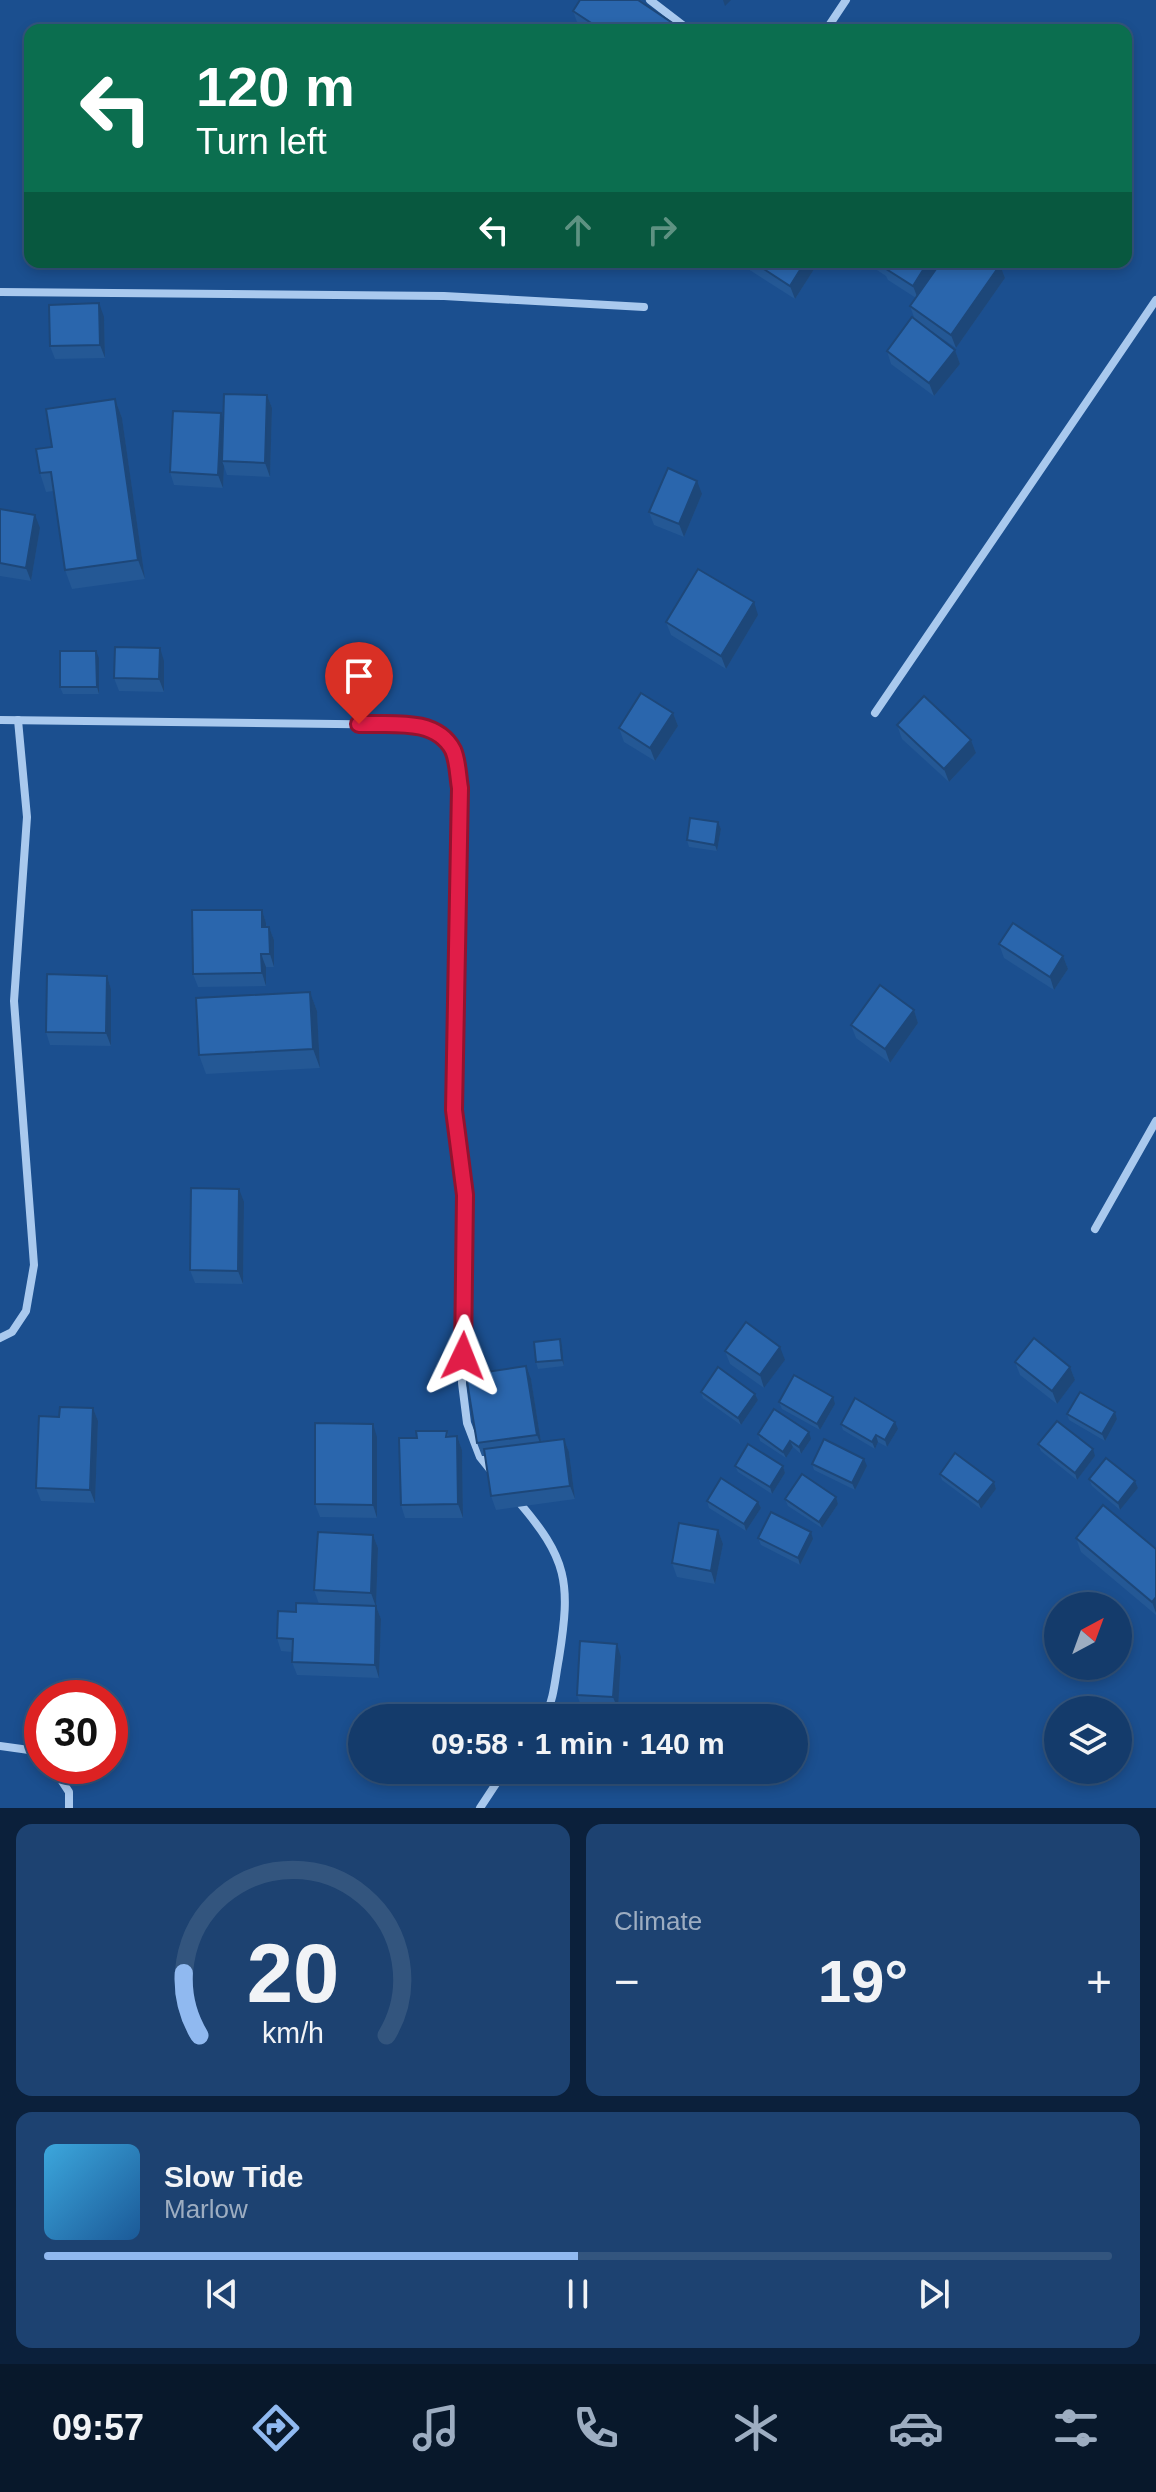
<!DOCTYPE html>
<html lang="en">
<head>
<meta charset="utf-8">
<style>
	:root { --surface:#143b6b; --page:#1d4271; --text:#f1f3f6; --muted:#9dadc1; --line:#33557e; --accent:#90b9f0 }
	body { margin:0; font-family:Arial,sans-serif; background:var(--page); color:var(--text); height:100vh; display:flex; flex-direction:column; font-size:30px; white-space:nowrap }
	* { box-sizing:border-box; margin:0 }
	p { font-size:26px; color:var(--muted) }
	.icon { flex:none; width:44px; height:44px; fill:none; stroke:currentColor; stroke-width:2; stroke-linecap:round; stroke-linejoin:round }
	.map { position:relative; height:1808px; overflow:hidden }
	.drawer { display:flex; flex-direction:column; gap:16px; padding:16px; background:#0b203b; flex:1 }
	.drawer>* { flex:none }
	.banner { position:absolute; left:24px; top:24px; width:1108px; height:244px; border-radius:16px; box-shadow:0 4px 12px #0003,0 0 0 2px var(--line); background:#0b6e4f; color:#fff; overflow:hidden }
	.needle { width:52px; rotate:41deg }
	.fabs { position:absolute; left:1044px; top:1592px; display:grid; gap:16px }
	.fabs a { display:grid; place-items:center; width:88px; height:88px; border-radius:50%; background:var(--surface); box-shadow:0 4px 12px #0003,0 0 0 2px var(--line); font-size:40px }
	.speed { position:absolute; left:24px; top:1680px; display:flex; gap:16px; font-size:40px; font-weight:700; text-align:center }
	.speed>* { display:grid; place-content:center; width:104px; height:104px; border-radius:50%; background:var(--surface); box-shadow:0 4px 12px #0003,0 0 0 2px var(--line); line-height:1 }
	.speed .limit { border:12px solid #d22; background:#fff; color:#111 }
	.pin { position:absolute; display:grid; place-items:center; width:68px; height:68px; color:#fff; margin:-82px -34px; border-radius:50% 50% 50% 0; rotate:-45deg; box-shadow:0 0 8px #0007 }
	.pin .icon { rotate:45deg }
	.me { position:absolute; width:88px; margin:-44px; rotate:2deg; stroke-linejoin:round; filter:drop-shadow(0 0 6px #0008) }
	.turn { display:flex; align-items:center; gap:28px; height:168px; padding:0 40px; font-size:36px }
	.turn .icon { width:104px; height:104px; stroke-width:2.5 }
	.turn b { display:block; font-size:56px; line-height:68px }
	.lanes { display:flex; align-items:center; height:76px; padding:0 40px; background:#0003; justify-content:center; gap:40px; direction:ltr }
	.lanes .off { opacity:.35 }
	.big { font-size:60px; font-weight:600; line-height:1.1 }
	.drawer .widget { flex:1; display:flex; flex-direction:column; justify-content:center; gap:12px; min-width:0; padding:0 28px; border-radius:16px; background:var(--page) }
	.drawer .dial { align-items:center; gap:0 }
	.dial svg { height:208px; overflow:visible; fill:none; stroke:var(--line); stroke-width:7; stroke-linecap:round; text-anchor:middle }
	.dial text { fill:var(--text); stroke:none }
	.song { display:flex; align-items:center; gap:24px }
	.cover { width:96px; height:96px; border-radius:12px; background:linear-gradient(135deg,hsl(200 70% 55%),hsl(210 70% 35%)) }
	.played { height:8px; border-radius:4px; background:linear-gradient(90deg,var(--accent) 50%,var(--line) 50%) }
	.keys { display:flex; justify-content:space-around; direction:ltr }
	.heat { display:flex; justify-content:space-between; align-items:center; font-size:44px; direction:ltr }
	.drawer .tiles { flex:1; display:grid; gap:16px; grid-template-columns:1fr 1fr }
	.widget:last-child { grid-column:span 2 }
	.trip { position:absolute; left:348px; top:1704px; width:460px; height:80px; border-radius:40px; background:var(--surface); box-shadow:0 4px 12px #0003,0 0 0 2px var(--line); font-weight:600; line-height:80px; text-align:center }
	.dock { display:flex; height:128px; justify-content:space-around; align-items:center; background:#08182b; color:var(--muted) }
	.dock .icon { width:56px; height:56px }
	.dock .active { color:var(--accent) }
	.dock b { font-size:36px; color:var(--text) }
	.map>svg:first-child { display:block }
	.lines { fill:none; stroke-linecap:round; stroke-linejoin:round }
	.minor { stroke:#a9c9ee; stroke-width:8 }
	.wall { fill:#245895 }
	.shaded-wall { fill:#1d4779 }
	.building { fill:#2a66ad; stroke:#1d4779; stroke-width:2 }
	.route-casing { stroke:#92132f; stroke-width:20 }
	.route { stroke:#e11d48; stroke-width:14 }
</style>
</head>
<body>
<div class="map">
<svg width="1156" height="1808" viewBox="0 0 1156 1808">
	<rect width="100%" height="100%" fill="#1b4f8f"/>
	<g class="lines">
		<g class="minor">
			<path d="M650 0 689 30"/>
			<path d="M826 30 846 0"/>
			<path d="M0 292 444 296 644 307"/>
			<path d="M875 713 1156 300"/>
			<path d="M0 720 417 725C454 740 453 752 460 788L454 1110 465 1195 462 1383 467 1423 480 1457 492 1472"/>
			<path d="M1095 1229 1156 1121"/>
			<path d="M0 1338 12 1332 26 1311 34 1265 14 1001 27 817 18 720"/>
			<path d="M517 1500C568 1559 571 1582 559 1658 555 1679 554 1699 545 1718"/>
			<path d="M0 1746 29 1750 42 1758"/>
			<path d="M52 1766 69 1792V1808"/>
			<path d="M480 1808 505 1770"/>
		</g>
	</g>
	<g class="wall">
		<path d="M573 11 683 30H580Z"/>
		<path d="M743 262H818V263L795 299 745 267Z"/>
		<path d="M865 262H941L1000 265 1005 278 956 348 915 320 955 350 960 364 934 396 891 364 887 351 915 320 910 306 916 298 888 280 886 276Z"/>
		<path d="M104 317 105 358 55 359 50 346Z"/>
		<path d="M267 395 272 408 270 477 227 475 224 466 223 488 174 485 170 472Z"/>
		<path d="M115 399 122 418 145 579 72 589 65 570 54 491 46 492 40 473 52 447Z"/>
		<path d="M702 494 684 537 654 525 649 512Z"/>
		<path d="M0 509 40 528 31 581 0 576Z"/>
		<path d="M758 615 726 669 671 635 666 622Z"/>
		<path d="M99 658V694H63L60 687Z"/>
		<path d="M164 661V692L119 691 114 678Z"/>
		<path d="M673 713 678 726 655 761 624 742 619 728Z"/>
		<path d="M897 725 971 740 976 753 949 782 902 739Z"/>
		<path d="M718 822 721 829 717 851 689 847 687 840Z"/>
		<path d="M262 910 266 923 267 927H269L274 940V967H266V986L198 987 193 974Z"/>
		<path d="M999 944 1063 956 1068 969 1054 990 1004 958Z"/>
		<path d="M107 976 111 989V1046L50 1045 46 1032Z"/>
		<path d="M310 992 317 1011 320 1068 206 1074 199 1055Z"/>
		<path d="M914 1010 918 1023 890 1063 856 1038 851 1025Z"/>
		<path d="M244 1202 243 1284 195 1283 190 1270Z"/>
		<path d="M560 1339 562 1346 564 1366 538 1369 536 1362Z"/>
		<path d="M725 1351 785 1360 764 1388 730 1364Z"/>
		<path d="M1015 1362 1070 1367 1075 1380 1057 1404 1020 1375Z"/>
		<path d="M531 1379 541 1442 564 1439 569 1452 575 1499 496 1510 491 1496 485 1456H482L477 1443Z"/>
		<path d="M701 1392 755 1394 758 1400 741 1425 703 1398Z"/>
		<path d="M779 1402 835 1404 820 1430 782 1409Z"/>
		<path d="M93 1408 98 1421 95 1503 41 1501 36 1488 59 1417Z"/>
		<path d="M1115 1412 1117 1419 1105 1441 1069 1420 1067 1414Z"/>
		<path d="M841 1424 898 1429 887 1447 878 1442 875 1449 843 1430Z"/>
		<path d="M447 1431 449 1437 457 1436 462 1450 463 1518H405L401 1505 417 1438Z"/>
		<path d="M758 1434 811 1439 801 1454 793 1447 786 1458 760 1441Z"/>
		<path d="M377 1437V1518L320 1517 315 1504Z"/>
		<path d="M1038 1444 1095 1456 1077 1480 1041 1451Z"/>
		<path d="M812 1464 867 1466 855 1490 814 1470Z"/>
		<path d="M735 1466H783L785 1473 772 1494 738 1472Z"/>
		<path d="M940 1474 994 1482 996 1489 981 1509 942 1480Z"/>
		<path d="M1089 1479 1135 1481 1138 1488 1120 1510 1092 1486Z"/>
		<path d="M836 1497 838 1504 822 1528 788 1506 785 1499Z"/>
		<path d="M707 1501 758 1502 761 1508 746 1531 709 1508Z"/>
		<path d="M718 1530 723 1544 715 1584 677 1577 672 1563Z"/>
		<path d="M373 1535 378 1548 376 1606 381 1619 379 1678 297 1675 292 1662V1652L281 1651 277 1638 296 1612 319 1604 314 1590Z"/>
		<path d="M758 1538 813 1539 800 1565 761 1545Z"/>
		<path d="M1076 1538 1156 1549V1615L1081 1552Z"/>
		<path d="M621 1657 618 1710 582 1708 577 1695Z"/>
	</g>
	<g class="shaded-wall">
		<path d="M723 0H731L725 6Z"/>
		<path d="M805 262 818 263 795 299 790 286Z"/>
		<path d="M928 262H941L918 299 913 286Z"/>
		<path d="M1000 265 1005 278 956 348 951 335Z"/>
		<path d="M99 303 104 317 105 358 100 345Z"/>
		<path d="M955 350 960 364 934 396 929 383Z"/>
		<path d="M267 395 272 408 270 477 265 463Z"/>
		<path d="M115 399 122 418 145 579 138 560Z"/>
		<path d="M221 413 226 426 222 461 224 466 223 488 218 475Z"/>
		<path d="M697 481 702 494 684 537 679 524Z"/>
		<path d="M35 515 40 528 31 581 26 568Z"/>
		<path d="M754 602 758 615 726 669 721 656Z"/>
		<path d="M160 648 164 661V692L159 679Z"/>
		<path d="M96 651 99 658V694L97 687Z"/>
		<path d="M673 713 678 726 655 761 650 748Z"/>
		<path d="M971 740 976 753 949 782 944 769Z"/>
		<path d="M718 822 721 829 717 851 715 845Z"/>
		<path d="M262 910 266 923 267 940 262 927Z"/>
		<path d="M269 927 274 940V967L270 954Z"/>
		<path d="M261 954 266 967V986L262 973Z"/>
		<path d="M1063 956 1068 969 1054 990 1050 977Z"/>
		<path d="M107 976 111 989V1046L106 1033Z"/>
		<path d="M310 992 317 1011 320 1068 313 1049Z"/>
		<path d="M914 1010 918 1023 890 1063 885 1049Z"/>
		<path d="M239 1189 244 1202 243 1284 238 1271Z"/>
		<path d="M560 1339 562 1346 564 1366 562 1360Z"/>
		<path d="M780 1347 785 1360 764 1388 760 1375Z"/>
		<path d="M526 1366 531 1379 542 1448 537 1435Z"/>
		<path d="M1070 1367 1075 1380 1057 1404 1052 1391Z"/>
		<path d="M755 1394 758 1400 741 1425 738 1418Z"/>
		<path d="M833 1397 835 1404 820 1430 817 1424Z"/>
		<path d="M93 1408 98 1421 95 1503 90 1490Z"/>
		<path d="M1115 1412 1117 1419 1105 1441 1102 1434Z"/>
		<path d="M895 1422 898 1429 887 1447 885 1440Z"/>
		<path d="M373 1424 377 1437V1518L373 1505Z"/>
		<path d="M809 1432 811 1439 801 1454 799 1447Z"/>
		<path d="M876 1435 878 1442 875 1449 872 1442Z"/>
		<path d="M457 1436 462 1450 463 1518 458 1504Z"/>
		<path d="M564 1439 569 1452 575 1499 570 1486Z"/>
		<path d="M790 1441 793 1447 786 1458 783 1452Z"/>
		<path d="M1093 1449 1095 1456 1077 1480 1075 1473Z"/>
		<path d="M864 1459 867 1466 855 1490 852 1483Z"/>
		<path d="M783 1466 785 1473 772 1494 770 1487Z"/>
		<path d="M1135 1481 1138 1488 1120 1510 1118 1503Z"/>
		<path d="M994 1482 996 1489 981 1509 978 1502Z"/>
		<path d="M836 1497 838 1504 822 1528 819 1522Z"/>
		<path d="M758 1502 761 1508 746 1531 744 1524Z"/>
		<path d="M718 1530 723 1544 715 1584 711 1571Z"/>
		<path d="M811 1532 813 1539 800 1565 798 1558Z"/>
		<path d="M373 1535 378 1548 376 1607 371 1593Z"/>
		<path d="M1156 1597V1613L1152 1602Z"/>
		<path d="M376 1606 381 1619 379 1678 375 1665Z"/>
		<path d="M617 1644 621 1657 618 1710 613 1697Z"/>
	</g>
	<g class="building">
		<path d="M580 0H638L683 30H602L573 11Z"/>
		<path d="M753 262H805L790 286Z"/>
		<path d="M886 262H928L913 286 883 267Z"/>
		<path d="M941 262H996L1000 265 951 335 910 306Z"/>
		<path d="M99 303 100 345 50 346 49 305Z"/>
		<path d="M912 317 955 350 929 383 887 351Z"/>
		<path d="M224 394 267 395 265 463 222 461Z"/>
		<path d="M115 399 138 560 65 570 51 472 40 473 36 449 52 447 46 409Z"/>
		<path d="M173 411 221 413 218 475 170 472Z"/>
		<path d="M668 468 697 481 679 524 649 512Z"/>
		<path d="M0 509 35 515 26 568 0 563Z"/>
		<path d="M698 569 754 602 721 656 666 622Z"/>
		<path d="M115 647 160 648 159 679 114 678Z"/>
		<path d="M60 651H96L97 687H60Z"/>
		<path d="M641 693 673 713 650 748 619 728Z"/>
		<path d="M924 696 971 740 944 769 897 725Z"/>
		<path d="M690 818 718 822 715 845 687 840Z"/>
		<path d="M192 910H262V927H269L270 954H261L262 973 193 974Z"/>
		<path d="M1013 923 1063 956 1050 977 999 944Z"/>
		<path d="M47 974 107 976 106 1033 46 1032Z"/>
		<path d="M880 985 914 1010 885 1049 851 1025Z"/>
		<path d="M310 992 313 1049 199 1055 196 998Z"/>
		<path d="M191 1188 239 1189 238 1271 190 1270Z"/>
		<path d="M746 1322 780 1347 760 1375 725 1351Z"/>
		<path d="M1034 1338 1070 1367 1052 1391 1015 1362Z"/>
		<path d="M560 1339 562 1360 536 1362 534 1342Z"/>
		<path d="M526 1366 537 1435 477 1443 466 1375Z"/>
		<path d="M718 1367 755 1394 738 1418 701 1392Z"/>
		<path d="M794 1375 833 1397 817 1424 779 1402Z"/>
		<path d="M1080 1392 1115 1412 1102 1434 1067 1414Z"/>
		<path d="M855 1398 895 1422 885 1440 876 1435 872 1442 841 1424Z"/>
		<path d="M60 1407 93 1408 90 1490 36 1488 39 1416 59 1417Z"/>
		<path d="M774 1409 809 1432 799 1447 790 1441 783 1452 758 1434Z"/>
		<path d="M1057 1421 1093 1449 1075 1473 1038 1444Z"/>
		<path d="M315 1423 373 1424V1505L315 1504Z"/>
		<path d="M416 1431H447L446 1437 457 1436 458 1504 401 1505 399 1438H417Z"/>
		<path d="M564 1439 570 1486 491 1496 484 1449Z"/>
		<path d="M824 1439 864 1459 852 1483 812 1464Z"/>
		<path d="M748 1444 783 1466 770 1487 735 1466Z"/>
		<path d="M955 1453 994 1482 978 1502 940 1474Z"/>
		<path d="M1106 1458 1135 1481 1118 1503 1089 1479Z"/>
		<path d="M802 1474 836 1497 819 1522 785 1499Z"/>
		<path d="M721 1478 758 1502 744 1524 707 1501Z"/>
		<path d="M1103 1505 1156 1549V1597L1152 1602 1076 1538Z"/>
		<path d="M771 1512 811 1532 798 1558 758 1538Z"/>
		<path d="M679 1523 718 1530 711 1571 672 1563Z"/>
		<path d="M318 1532 373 1535 371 1593 314 1590Z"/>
		<path d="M296 1603 376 1606 375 1665 292 1662 293 1639 277 1638 278 1611 296 1612Z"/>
		<path d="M580 1641 617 1644 613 1697 577 1695Z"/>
	</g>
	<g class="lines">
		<g class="route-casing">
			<path id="route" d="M359 724C390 725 436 717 453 750 458 761 458 777 460 788L454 1110 465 1195 463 1356"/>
		</g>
		<use href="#route" class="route"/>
	</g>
</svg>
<div class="fabs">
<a><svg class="needle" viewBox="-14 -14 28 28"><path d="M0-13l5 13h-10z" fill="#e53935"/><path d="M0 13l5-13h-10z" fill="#9dadc1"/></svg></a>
<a><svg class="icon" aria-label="layers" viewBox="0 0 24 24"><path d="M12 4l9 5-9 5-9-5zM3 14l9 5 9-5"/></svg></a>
</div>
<div class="speed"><div class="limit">30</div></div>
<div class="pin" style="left:359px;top:724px;background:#d93025"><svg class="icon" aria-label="arrive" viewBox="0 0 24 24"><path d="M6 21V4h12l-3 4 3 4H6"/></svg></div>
<svg class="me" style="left:463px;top:1356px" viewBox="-20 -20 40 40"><path d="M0-17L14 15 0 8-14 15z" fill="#e11d48" stroke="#fff" stroke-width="4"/></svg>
<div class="trip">09:58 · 1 min · 140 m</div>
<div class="banner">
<div class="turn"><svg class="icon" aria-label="left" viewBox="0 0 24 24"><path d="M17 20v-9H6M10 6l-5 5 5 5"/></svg><div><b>120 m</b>Turn left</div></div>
<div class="lanes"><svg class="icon" aria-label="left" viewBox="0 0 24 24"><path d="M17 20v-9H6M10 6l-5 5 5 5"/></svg><svg class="icon off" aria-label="ahead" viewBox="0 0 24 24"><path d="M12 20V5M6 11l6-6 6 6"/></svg><svg class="icon off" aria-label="right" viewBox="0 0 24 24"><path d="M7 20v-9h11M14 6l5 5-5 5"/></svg></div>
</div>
</div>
<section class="drawer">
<div class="tiles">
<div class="widget dial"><svg viewBox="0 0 100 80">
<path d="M14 69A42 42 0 1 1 86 69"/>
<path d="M14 69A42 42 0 0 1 8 45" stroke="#90b9f0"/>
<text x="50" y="56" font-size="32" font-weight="700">20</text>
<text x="50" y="72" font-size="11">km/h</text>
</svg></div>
<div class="widget"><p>Climate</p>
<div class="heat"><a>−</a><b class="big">19°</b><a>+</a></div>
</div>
<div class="widget">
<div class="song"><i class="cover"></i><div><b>Slow Tide</b><p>Marlow</p></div></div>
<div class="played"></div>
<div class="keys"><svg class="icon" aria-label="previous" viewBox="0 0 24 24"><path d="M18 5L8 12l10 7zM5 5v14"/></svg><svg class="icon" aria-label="pause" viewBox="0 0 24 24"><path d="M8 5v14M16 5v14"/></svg><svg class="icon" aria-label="next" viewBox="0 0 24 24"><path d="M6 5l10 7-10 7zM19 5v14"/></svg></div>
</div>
</div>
</section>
<nav class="dock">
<b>09:57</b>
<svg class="icon active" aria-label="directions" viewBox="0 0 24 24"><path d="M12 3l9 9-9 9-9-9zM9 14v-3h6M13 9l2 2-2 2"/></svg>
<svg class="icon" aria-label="music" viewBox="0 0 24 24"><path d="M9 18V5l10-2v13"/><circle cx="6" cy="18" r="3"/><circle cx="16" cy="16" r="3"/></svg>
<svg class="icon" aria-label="phone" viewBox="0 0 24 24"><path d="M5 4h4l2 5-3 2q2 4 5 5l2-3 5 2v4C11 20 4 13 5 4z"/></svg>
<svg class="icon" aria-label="climate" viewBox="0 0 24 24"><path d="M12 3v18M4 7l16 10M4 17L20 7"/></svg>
<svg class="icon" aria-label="car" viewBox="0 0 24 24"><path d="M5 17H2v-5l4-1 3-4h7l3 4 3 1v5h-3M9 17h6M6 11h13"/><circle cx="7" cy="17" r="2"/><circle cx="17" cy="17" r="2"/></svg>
<svg class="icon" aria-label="filters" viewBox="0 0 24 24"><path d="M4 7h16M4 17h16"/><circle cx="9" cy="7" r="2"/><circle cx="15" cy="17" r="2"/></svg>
</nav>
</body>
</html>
